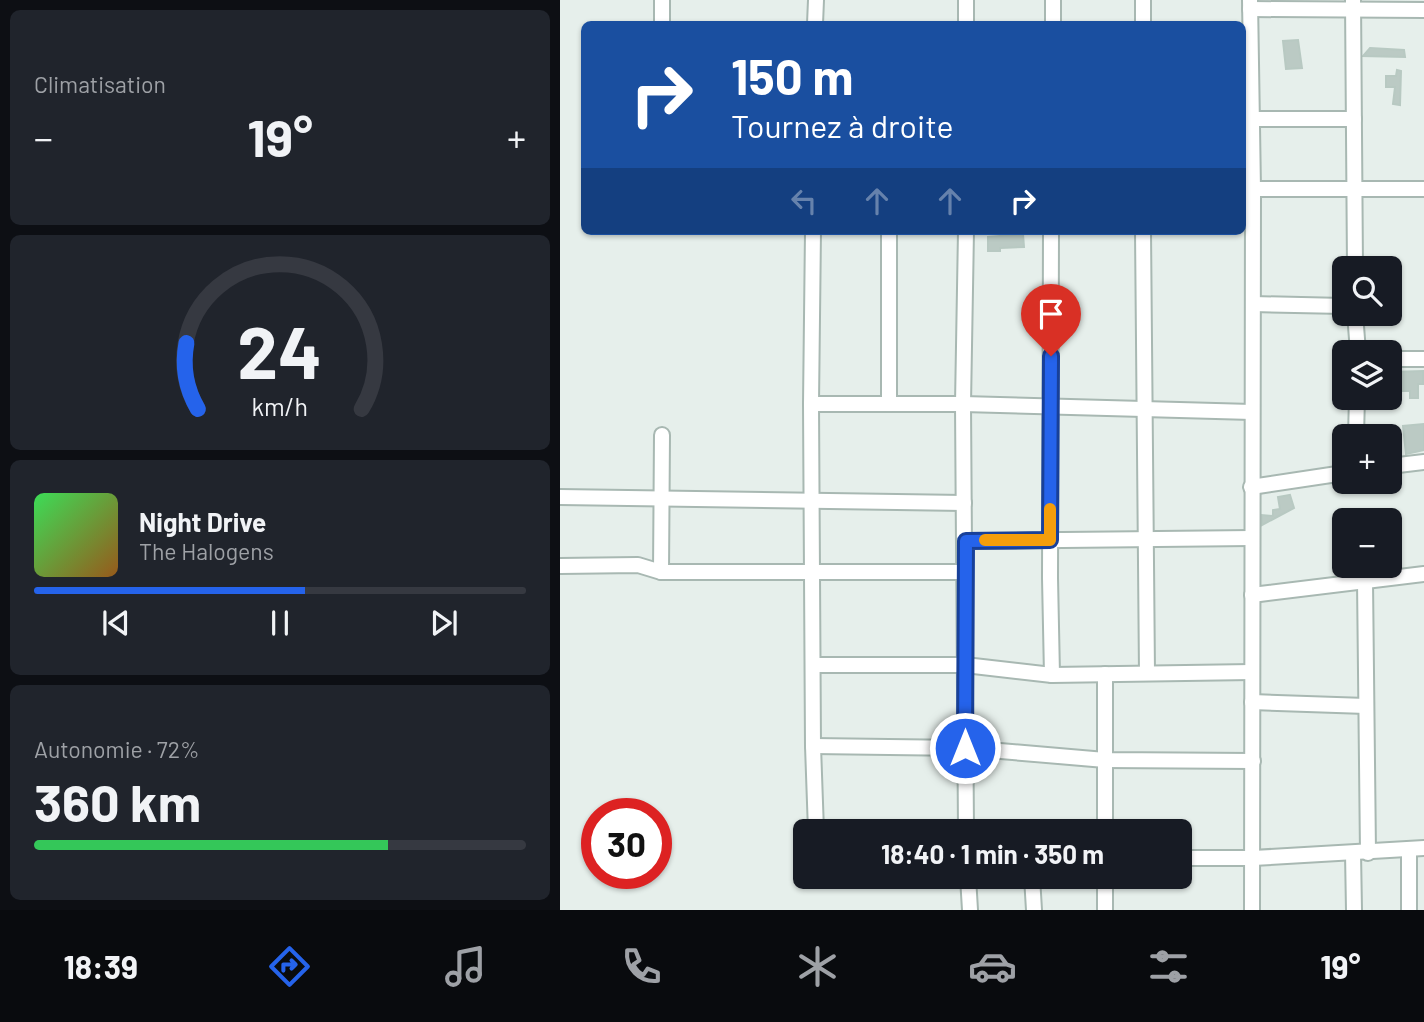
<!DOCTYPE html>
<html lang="fr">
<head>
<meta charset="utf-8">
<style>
	:root { --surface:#171b24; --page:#20242c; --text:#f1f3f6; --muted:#9ea1a6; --line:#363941; --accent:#2563eb }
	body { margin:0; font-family:Barlow,sans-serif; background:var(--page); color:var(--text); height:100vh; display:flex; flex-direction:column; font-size:26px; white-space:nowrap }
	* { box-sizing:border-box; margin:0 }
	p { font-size:23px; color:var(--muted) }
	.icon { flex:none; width:38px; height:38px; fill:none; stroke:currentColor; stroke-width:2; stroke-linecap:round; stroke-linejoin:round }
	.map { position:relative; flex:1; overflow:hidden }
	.drawer { display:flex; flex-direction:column; gap:10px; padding:10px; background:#0d0f14; width:560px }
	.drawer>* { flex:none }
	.guide { position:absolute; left:21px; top:21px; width:665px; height:214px; border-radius:10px; box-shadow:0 2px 5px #0004; background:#1a4fa0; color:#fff; overflow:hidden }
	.tools { position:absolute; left:772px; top:256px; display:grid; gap:14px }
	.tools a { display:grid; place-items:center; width:70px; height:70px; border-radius:10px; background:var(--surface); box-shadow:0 2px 5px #0004; font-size:35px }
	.speed { position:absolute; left:21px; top:798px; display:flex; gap:14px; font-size:35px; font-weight:700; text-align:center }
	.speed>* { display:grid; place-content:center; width:91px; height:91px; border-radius:50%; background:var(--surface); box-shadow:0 2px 5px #0004; line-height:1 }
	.speed .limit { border:10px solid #d22; background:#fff; color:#111 }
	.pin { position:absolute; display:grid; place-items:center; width:60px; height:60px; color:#fff; margin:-72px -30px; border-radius:50% 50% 50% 0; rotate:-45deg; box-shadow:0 0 7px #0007 }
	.pin .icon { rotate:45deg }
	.me { position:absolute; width:77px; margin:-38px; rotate:0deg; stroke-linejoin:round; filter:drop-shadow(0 0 5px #0008) }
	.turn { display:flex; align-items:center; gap:24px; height:147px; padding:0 35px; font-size:32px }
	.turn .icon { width:91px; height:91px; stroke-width:2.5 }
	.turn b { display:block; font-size:49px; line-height:60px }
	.lanes { display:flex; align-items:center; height:66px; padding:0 35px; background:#0003; justify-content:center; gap:35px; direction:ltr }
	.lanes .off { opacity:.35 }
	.big { font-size:52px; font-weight:700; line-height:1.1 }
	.drawer .card { flex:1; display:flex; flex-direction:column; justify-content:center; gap:10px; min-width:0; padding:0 24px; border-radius:10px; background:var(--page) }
	.drawer .dial { align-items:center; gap:0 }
	.dial svg { height:182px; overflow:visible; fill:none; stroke:var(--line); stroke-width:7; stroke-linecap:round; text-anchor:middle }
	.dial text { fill:var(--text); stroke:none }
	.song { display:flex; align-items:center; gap:21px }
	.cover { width:84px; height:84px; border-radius:10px; background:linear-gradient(135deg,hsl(130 70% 55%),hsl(30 70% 35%)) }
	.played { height:7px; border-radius:4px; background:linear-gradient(90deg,var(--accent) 55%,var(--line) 55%) }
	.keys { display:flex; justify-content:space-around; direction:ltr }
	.heat { display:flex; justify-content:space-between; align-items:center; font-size:38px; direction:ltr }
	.charge { height:10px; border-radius:5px; background:linear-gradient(90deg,#34c759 72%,var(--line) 0) }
	.trip { position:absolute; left:233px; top:819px; width:399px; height:70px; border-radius:10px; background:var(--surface); box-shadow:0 2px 5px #0004; font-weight:700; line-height:70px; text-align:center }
	.tab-bar { display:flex; height:112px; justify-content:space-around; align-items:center; background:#090b0e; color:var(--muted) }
	.tab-bar .icon { width:49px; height:49px }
	.tab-bar .current { color:var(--accent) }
	.tab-bar b { font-size:32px; color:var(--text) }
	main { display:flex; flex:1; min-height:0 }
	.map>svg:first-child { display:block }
	.building { fill:#bbcac4; stroke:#b8c9c2; stroke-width:2 }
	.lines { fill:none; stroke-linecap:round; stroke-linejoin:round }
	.minor-casing { stroke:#a8b8b2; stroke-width:18 }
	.minor { stroke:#fff; stroke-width:14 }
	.route-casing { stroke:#184099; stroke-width:18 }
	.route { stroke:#2563eb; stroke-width:12 }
	.slow { stroke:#f59e0b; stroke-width:12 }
</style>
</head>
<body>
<main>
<section class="drawer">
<div class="card"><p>Climatisation</p>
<div class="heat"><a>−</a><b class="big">19°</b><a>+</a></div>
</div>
<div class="card dial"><svg viewBox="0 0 100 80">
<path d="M14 69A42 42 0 1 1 86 69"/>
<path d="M14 69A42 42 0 0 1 9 40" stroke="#2563eb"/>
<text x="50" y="56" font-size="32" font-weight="700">24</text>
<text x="50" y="72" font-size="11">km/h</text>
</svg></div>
<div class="card">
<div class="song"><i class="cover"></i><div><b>Night Drive</b><p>The Halogens</p></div></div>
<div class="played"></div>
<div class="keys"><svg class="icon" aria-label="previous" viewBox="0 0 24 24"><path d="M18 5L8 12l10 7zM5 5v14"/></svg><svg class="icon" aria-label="pause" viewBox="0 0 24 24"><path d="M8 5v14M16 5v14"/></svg><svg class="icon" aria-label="next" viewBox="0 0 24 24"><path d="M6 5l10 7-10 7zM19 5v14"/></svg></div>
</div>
<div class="card"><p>Autonomie · 72%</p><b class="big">360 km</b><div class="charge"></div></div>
</section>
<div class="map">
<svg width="864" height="910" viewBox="0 0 864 910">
	<rect width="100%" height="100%" fill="#e6efeb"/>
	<g class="building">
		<path d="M738 40 742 68 726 69 723 41Z"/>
		<path d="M810 48 844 50 845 57 803 56Z"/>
		<path d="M837 70 841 71 840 105 833 104 835 87H826V76H836Z"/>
		<path d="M463 234 464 247 440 248V251H428V237Z"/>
		<path d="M863 371V384H858V398H850V391H830V372Z"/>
		<path d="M864 424V450L846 454 843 426Z"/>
		<path d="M730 495 734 508 702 525V515L713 516V510L720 509 718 497Z"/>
	</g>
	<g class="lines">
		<g class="minor-casing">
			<g id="minor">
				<path d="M102 0V24"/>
				<path d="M583 0V24"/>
				<path d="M690 0 693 189 692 910"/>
				<path d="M793 0 795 268"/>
				<path d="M690 9 864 10"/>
				<path d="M255 24 256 0"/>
				<path d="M406 24V0"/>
				<path d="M493 24V0"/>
				<path d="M683 119H794"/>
				<path d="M682 189H864"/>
				<path d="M253 231 251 404 253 746 256 831"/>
				<path d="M406 231 403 404 406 831"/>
				<path d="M491 231 490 578 492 675"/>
				<path d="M583 231 587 673"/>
				<path d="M693 304 784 306"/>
				<path d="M795 313 798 352"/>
				<path d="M830 359H864"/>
				<path d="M251 404H403L692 412"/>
				<path d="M329 404V231"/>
				<path d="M796 436 797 397"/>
				<path d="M830 466 864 462"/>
				<path d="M691 487 784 473"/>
				<path d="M0 497 404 503"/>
				<path d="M406 541 692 538"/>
				<path d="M0 566 78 565 101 572H405"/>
				<path d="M101 572 102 435"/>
				<path d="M805 581 808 853"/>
				<path d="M692 595 864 574"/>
				<path d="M254 665H405L492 675 692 672"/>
				<path d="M692 702 806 706"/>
				<path d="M253 746 405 748 545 760 693 761"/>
				<path d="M545 831V674"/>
				<path d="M793 853 794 910"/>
				<path d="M620 858H693L864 848"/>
				<path d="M408 877 410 910"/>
				<path d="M472 877 474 910"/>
				<path d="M545 877V910"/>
				<path d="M849 910V849"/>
			</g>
		</g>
		<use href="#minor" class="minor"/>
	</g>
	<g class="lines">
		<g class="route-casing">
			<path id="route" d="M405 748 406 541 490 540 491 356"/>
		</g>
		<use href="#route" class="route"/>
		<path class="slow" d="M425 540H490V509"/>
	</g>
</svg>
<div class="tools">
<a><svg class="icon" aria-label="search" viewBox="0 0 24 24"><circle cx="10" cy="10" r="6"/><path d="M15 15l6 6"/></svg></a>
<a><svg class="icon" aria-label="layers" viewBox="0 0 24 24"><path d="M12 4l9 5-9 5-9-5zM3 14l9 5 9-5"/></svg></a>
<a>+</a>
<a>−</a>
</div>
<div class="speed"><div class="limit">30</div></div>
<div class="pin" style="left:491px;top:356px;background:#d93025"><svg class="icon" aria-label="arrive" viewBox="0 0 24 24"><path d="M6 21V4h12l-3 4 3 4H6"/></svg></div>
<svg class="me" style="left:405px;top:748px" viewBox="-20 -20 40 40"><circle r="17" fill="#2563eb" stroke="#fff" stroke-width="3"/><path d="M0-11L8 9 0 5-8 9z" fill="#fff"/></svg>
<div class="trip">18:40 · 1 min · 350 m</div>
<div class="guide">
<div class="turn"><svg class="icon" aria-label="right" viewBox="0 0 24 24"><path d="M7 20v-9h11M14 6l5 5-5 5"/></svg><div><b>150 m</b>Tournez à droite</div></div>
<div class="lanes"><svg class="icon off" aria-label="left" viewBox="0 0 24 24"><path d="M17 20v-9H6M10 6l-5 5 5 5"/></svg><svg class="icon off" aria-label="ahead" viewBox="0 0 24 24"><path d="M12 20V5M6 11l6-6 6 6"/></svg><svg class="icon off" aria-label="ahead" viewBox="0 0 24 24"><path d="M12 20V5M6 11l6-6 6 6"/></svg><svg class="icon" aria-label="right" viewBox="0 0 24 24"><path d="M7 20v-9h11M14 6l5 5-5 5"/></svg></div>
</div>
</div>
</main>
<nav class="tab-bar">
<b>18:39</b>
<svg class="icon current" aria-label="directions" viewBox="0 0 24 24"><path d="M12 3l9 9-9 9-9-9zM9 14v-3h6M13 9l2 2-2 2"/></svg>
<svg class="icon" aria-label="music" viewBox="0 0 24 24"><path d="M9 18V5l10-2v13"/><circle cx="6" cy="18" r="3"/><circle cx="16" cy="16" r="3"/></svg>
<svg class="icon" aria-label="phone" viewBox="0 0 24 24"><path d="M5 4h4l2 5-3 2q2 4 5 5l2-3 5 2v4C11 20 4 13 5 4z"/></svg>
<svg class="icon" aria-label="climate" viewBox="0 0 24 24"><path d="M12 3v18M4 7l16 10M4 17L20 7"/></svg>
<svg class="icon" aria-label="car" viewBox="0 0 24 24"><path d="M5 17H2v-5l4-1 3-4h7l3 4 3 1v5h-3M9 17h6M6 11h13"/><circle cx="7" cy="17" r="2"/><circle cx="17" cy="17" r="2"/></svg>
<svg class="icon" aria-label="filters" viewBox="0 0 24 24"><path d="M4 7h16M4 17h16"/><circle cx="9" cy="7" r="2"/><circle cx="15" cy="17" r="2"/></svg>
<b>19°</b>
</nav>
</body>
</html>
